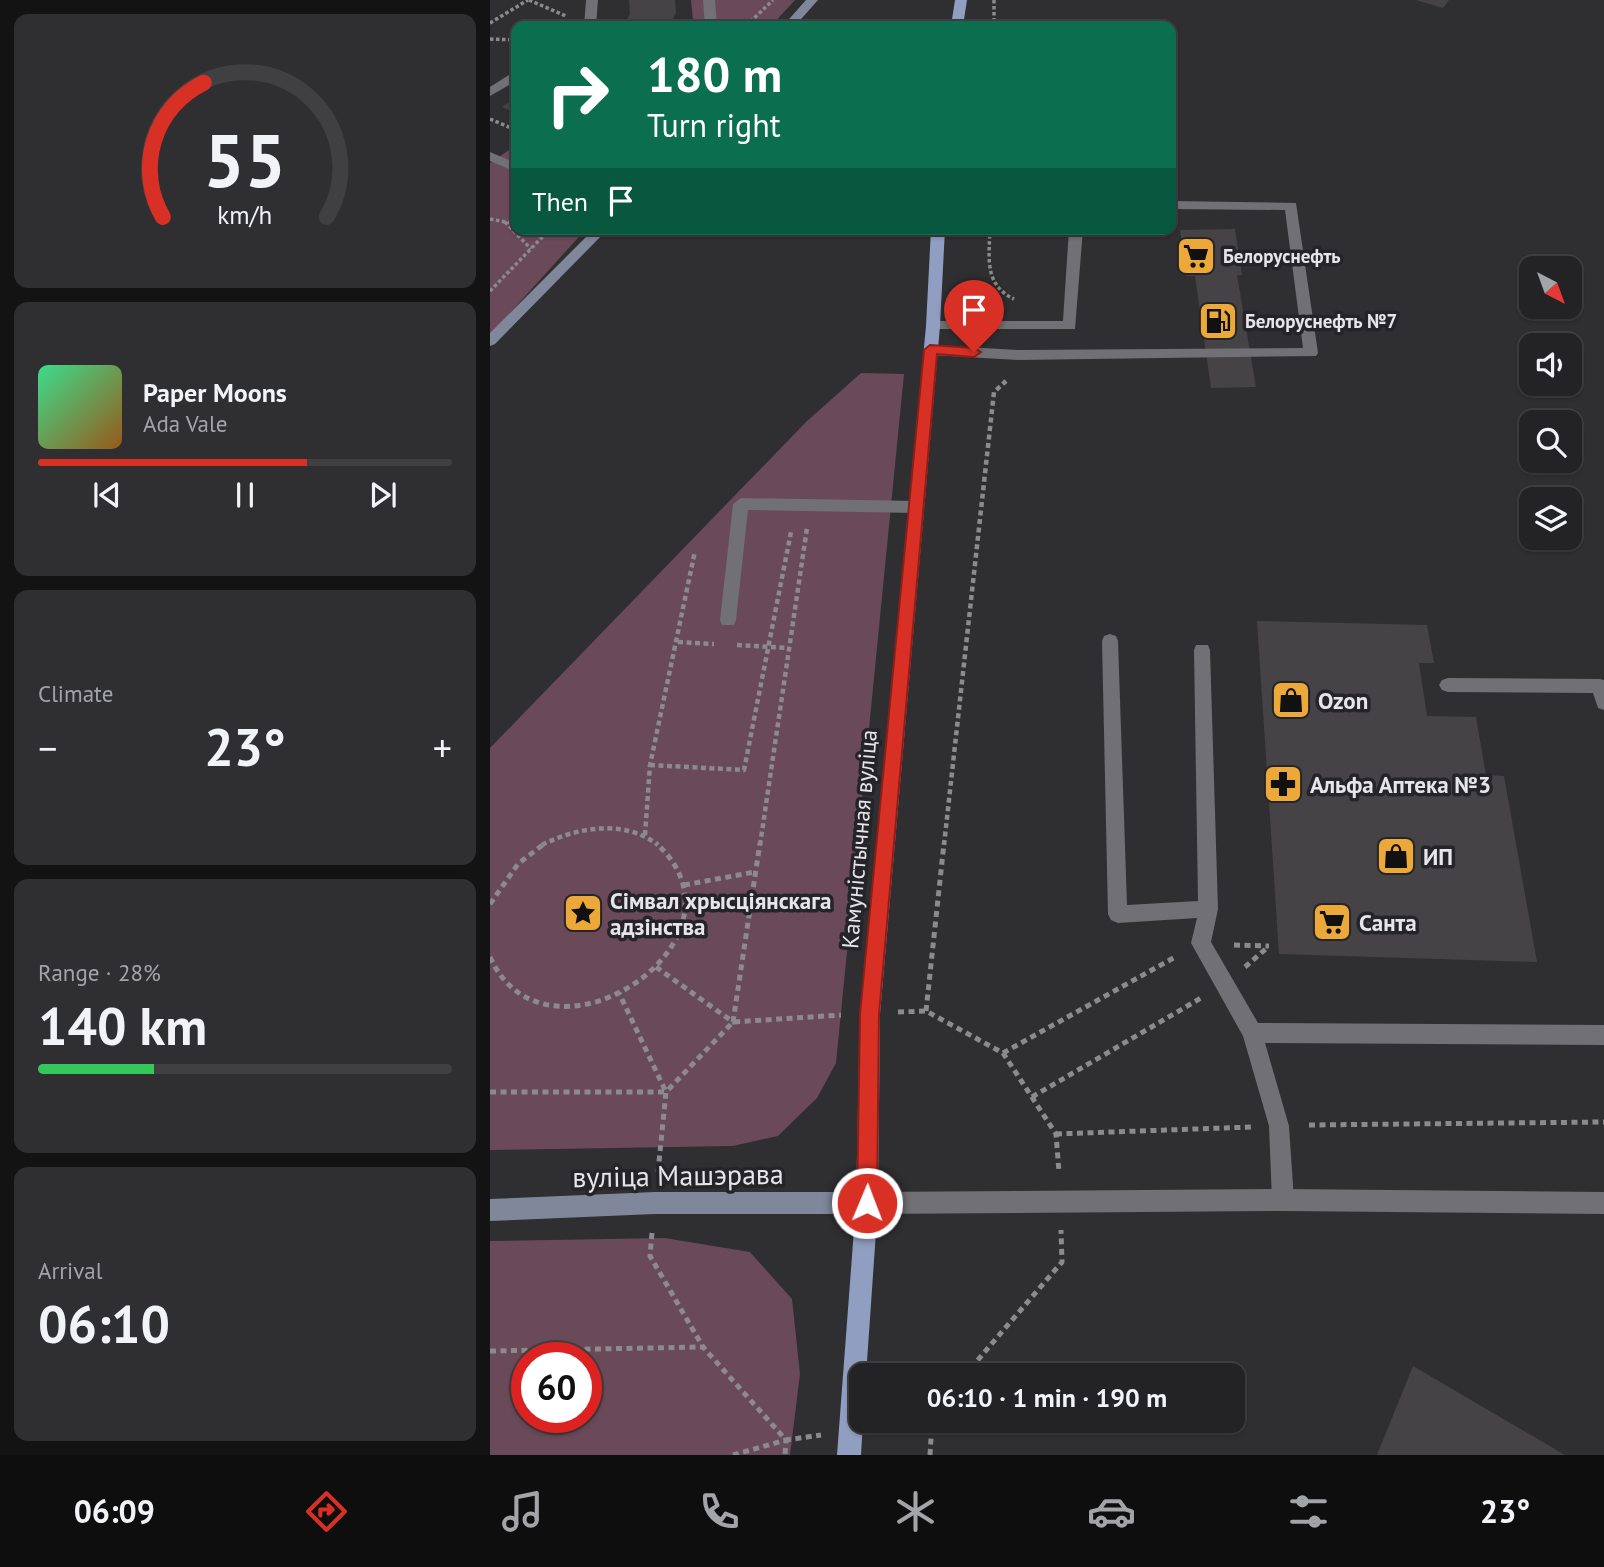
<!DOCTYPE html>
<html lang="en">
<head>
<meta charset="utf-8">
<style>
	:root { --surface:#232225; --page:#2f2f32; --text:#f1f3f6; --muted:#a3a4a7; --line:#403f42; --accent:#d93025 }
	body { margin:0; font-family:"PT Sans",sans-serif; background:var(--page); color:var(--text); height:100vh; display:flex; flex-direction:column; font-size:26px; white-space:nowrap }
	* { box-sizing:border-box; margin:0 }
	p { font-size:23px; color:var(--muted) }
	.icon { flex:none; width:38px; height:38px; fill:none; stroke:currentColor; stroke-width:2; stroke-linecap:round; stroke-linejoin:round }
	.map { position:relative; flex:1; overflow:hidden }
	.side { display:flex; flex-direction:column; gap:14px; padding:14px; background:#131314; width:490px }
	.side>* { flex:none }
	.banner { position:absolute; left:21px; top:21px; width:665px; height:214px; border-radius:14px; box-shadow:0 2px 5px #0004,0 0 0 2px var(--line); background:#0b6e4f; color:#fff; overflow:hidden }
	.needle { width:46px; rotate:139deg }
	.buttons { position:absolute; left:1029px; top:256px; display:grid; gap:14px }
	.buttons a { display:grid; place-items:center; width:63px; height:63px; border-radius:14px; background:var(--surface); box-shadow:0 2px 5px #0004,0 0 0 2px var(--line); font-size:35px }
	.speed { position:absolute; left:21px; top:1342px; display:flex; gap:14px; font-size:35px; font-weight:700; text-align:center }
	.speed>* { display:grid; place-content:center; width:91px; height:91px; border-radius:50%; background:var(--surface); box-shadow:0 2px 5px #0004,0 0 0 2px var(--line); line-height:1 }
	.speed .limit { border:10px solid #d22; background:#fff; color:#111 }
	.pin { position:absolute; display:grid; place-items:center; width:60px; height:60px; color:#fff; margin:-72px -30px; border-radius:50% 50% 50% 0; rotate:-45deg; box-shadow:0 0 7px #0007 }
	.pin .icon { rotate:45deg }
	.me { position:absolute; width:77px; margin:-38px; rotate:1deg; stroke-linejoin:round; filter:drop-shadow(0 0 5px #0008) }
	.turn { display:flex; align-items:center; gap:24px; height:147px; padding:0 21px; font-size:32px }
	.turn .icon { width:91px; height:91px; stroke-width:2.5 }
	.turn b { display:block; font-size:49px; line-height:60px }
	.then { display:flex; align-items:center; height:66px; padding:0 21px; background:#0003; gap:14px; font-size:26px }
	.big { font-size:52px; font-weight:800; line-height:1.1 }
	.side .card { flex:1; display:flex; flex-direction:column; justify-content:center; gap:10px; min-width:0; padding:0 24px; border-radius:14px; background:var(--page) }
	.side .dial { align-items:center; gap:0 }
	.dial svg { height:182px; overflow:visible; fill:none; stroke:var(--line); stroke-width:7; stroke-linecap:round; text-anchor:middle }
	.dial text { fill:var(--text); stroke:none }
	.song { display:flex; align-items:center; gap:21px }
	.cover { width:84px; height:84px; border-radius:10px; background:linear-gradient(135deg,hsl(150 70% 55%),hsl(30 70% 35%)) }
	.played { height:7px; border-radius:4px; background:linear-gradient(90deg,var(--accent) 65%,var(--line) 65%) }
	.keys { display:flex; justify-content:space-around; direction:ltr }
	.heat { display:flex; justify-content:space-between; align-items:center; font-size:38px; direction:ltr }
	.charge { height:10px; border-radius:5px; background:linear-gradient(90deg,#34c759 28%,var(--line) 0) }
	.trip { position:absolute; left:359px; top:1363px; width:396px; height:70px; border-radius:14px; background:var(--surface); box-shadow:0 2px 5px #0004,0 0 0 2px var(--line); font-weight:800; line-height:70px; text-align:center }
	.tabs { display:flex; height:112px; justify-content:space-around; align-items:center; background:#0e0e0f; color:var(--muted) }
	.tabs .icon { width:49px; height:49px }
	.tabs .on { color:var(--accent) }
	.tabs b { font-size:32px; color:var(--text) }
	main { display:flex; flex:1; min-height:0 }
	.map>svg:first-child { display:block }
	.green { fill:#6a4958; fill-rule:evenodd }
	.building { fill:#464346 }
	.lines { fill:none; stroke-linecap:round; stroke-linejoin:round }
	.path-far2 { stroke:#8b8a8d; stroke-width:3.5; stroke-dasharray:3.5 2.5; stroke-linecap:butt }
	.path-far1 { stroke:#8b8a8d; stroke-width:4.5; stroke-dasharray:5 3.5; stroke-linecap:butt }
	.path { stroke:#8b8a8d; stroke-width:5; stroke-dasharray:6 4.5; stroke-linecap:butt }
	.lane { fill:#717074; fill-rule:evenodd }
	.street { fill:#717074; fill-rule:evenodd }
	.secondary { fill:#80879a; fill-rule:evenodd }
	.primary { fill:#909ec1; fill-rule:evenodd }
	.route { fill:#d93025; stroke:#8d1f18; stroke-width:2 }
	.labels { text-anchor:middle; dominant-baseline:central; stroke-width:7; stroke-linejoin:round; paint-order:stroke }
	.far-poi-label { font-size:19px; font-weight:bold; fill:#e6e5e7; stroke:#252428; text-anchor:start }
	.poi-label { font-size:23px; font-weight:bold; fill:#e6e5e7; stroke:#252428; text-anchor:start }
	.street-label { font-size:23px; fill:#e6e5e7; stroke:#252428 }
	.near-street-label { font-size:28px; fill:#e6e5e7; stroke:#252428 }
</style>
</head>
<body>
<main>
<section class="side">
<div class="card dial"><svg viewBox="0 0 100 80">
<path d="M14 69A42 42 0 1 1 86 69"/>
<path d="M14 69A42 42 0 0 1 32 10" stroke="#d93025"/>
<text x="50" y="56" font-size="32" font-weight="700">55</text>
<text x="50" y="72" font-size="11">km/h</text>
</svg></div>
<div class="card">
<div class="song"><i class="cover"></i><div><b>Paper Moons</b><p>Ada Vale</p></div></div>
<div class="played"></div>
<div class="keys"><svg class="icon" aria-label="previous" viewBox="0 0 24 24"><path d="M18 5L8 12l10 7zM5 5v14"/></svg><svg class="icon" aria-label="pause" viewBox="0 0 24 24"><path d="M8 5v14M16 5v14"/></svg><svg class="icon" aria-label="next" viewBox="0 0 24 24"><path d="M6 5l10 7-10 7zM19 5v14"/></svg></div>
</div>
<div class="card"><p>Climate</p>
<div class="heat"><a>−</a><b class="big">23°</b><a>+</a></div>
</div>
<div class="card"><p>Range · 28%</p><b class="big">140 km</b><div class="charge"></div></div>
<div class="card"><p>Arrival</p><b class="big">06:10</b></div>
</section>
<div class="map">
<svg width="1114" height="1455" viewBox="0 0 1114 1455">
	<rect width="100%" height="100%" fill="#2f2e31"/>
	<g class="green">
		<path d="M201 0H305L281 26H197L203 21Z"/>
		<path d="M26 145V229H96L0 335V163Z"/>
		<path d="M371 373 414 374 346 1063 327 1098 288 1136 243 1146 0 1150V748L316 422Z"/>
		<path d="M175 1238 260 1252 302 1299 310 1374 300 1455H0V1241ZM37 1358H96V1418H37Z"/>
	</g>
	<g class="building">
		<path d="M139 0H185L186 13 179 26H133L140 14Z"/>
		<path d="M926 0H959L953 8Z"/>
		<path d="M26 98V113L12 107Z"/>
		<path d="M745 229 752 275H747L766 387 721 388 705 276H696L690 230Z"/>
		<path d="M767 621 937 625 944 663H929L937 716 986 717 996 775 1014 776 1047 962 789 954Z"/>
		<path d="M923 1366 1075 1455H887Z"/>
	</g>
	<g class="lines">
		<g class="path-far2">
			<path d="M39 0 76 16"/>
			<path d="M504 0V26"/>
			<path d="M0 23 38 0"/>
			<path d="M256 26 283 0"/>
			<path d="M0 39 26 40"/>
			<path d="M0 119 26 130"/>
			<path d="M0 219 26 224"/>
			<path d="M15 222 41 249"/>
			<path d="M55 229 74 233"/>
			<path d="M500 229C499 258 494 285 524 299"/>
			<path d="M0 291 60 229"/>
		</g>
		<g class="path-far1">
			<path d="M188 642 224 644"/>
			<path d="M247 645 298 648"/>
			<path d="M160 765 254 770 301 532"/>
			<path d="M155 835 160 765 205 551"/>
			<path d="M52 845C87 827 135 819 168 845"/>
			<path d="M270 845 317 528"/>
			<path d="M454 845 504 392 516 381"/>
		</g>
		<g class="path">
			<path d="M194 885 265 872"/>
			<path d="M0 904 28 864 55 843"/>
			<path d="M744 945 779 946"/>
			<path d="M0 957C57 1083 273 940 166 843"/>
			<path d="M166 967 243 1022 270 843"/>
			<path d="M755 967 778 947"/>
			<path d="M436 1011 454 843"/>
			<path d="M408 1012 436 1011 513 1053 566 1134 569 1172"/>
			<path d="M513 1053 687 956"/>
			<path d="M0 1092H176L129 993"/>
			<path d="M542 1097 711 998"/>
			<path d="M819 1125 1114 1122"/>
			<path d="M566 1134 761 1127"/>
			<path d="M168 1172 176 1092 243 1022 351 1015"/>
			<path d="M162 1233 160 1256 213 1347 296 1440 331 1435"/>
			<path d="M0 1351 212 1347"/>
			<path d="M474 1376 572 1262 571 1230"/>
			<path d="M243 1455 296 1440 295 1455"/>
			<path d="M440 1455 442 1421"/>
		</g>
		<g class="lane">
			<path d="M96 0H108L106 26H94Z"/>
			<path d="M213 0H225L227 26H215Z"/>
			<path d="M22 73H26V81L0 96V87Z"/>
			<path d="M0 152 26 163V172L0 161Z"/>
			<path d="M681 201 806 203 828 353 826 356 528 360 441 355 434 350 441 345 528 350 813 348 795 210 681 209Z"/>
			<path d="M579 229H593L585 329H438V323L443 321H573Z"/>
			<path d="M251 498 426 501 434 507 426 513 258 510 246 620 244 625H232L230 620 243 504Z"/>
			<path d="M620 634 626 636 628 641 637 905 708 901 704 650 706 645H718L720 650 728 909 721 942 768 1023 1114 1025V1045L775 1043 799 1126 804 1200 801 1208 793 1211 785 1208 782 1200 779 1126 753 1036 701 943 707 918 628 923 621 920 618 914 612 641 614 636Z"/>
			<path d="M958 678 1110 679 1114 680V710L1108 708 1103 693 958 692 952 690 949 685 952 680Z"/>
		</g>
		<path class="street" d="M793 1189 1114 1192V1214L793 1211 377 1214 369 1211 366 1203 369 1195 377 1192Z"/>
		<g class="secondary">
			<path d="M316 0H328L305 26H293Z"/>
			<path d="M104 229H118L5 344 0 346V333Z"/>
			<path d="M165 1192H377L385 1195 388 1203 385 1211 377 1214H165L0 1221V1199Z"/>
		</g>
		<g class="primary">
			<path d="M465 0H477L473 26H461Z"/>
			<path d="M441 229H455L450 326 390 1014 388 1203 376 1376H371V1421H373L371 1455H347L366 1203 370 1014 436 326Z"/>
		</g>
	</g>
	<path class="route" d="M440 345 484 348 491 352 484 357 447 354 389 1014 387 1203 384 1210 377 1213 370 1210 367 1203 370 1014 434 350Z"/>
	<defs>
		<g id="supermarket-square" transform="scale(2.0125)"><rect x="-9" y="-9" width="18" height="18" rx="4" fill="#eca93a" stroke="#252428"/><path d="M-6-5.5h2.5l.6 2H6L4.5 2H-2.5L-4.4-4H-6ZM-1.5 3.2a1.3 1.3 0 1 0 .1 0ZM3 3.2a1.3 1.3 0 1 0 .1 0Z" fill="#111"/></g>
		<g id="fuel-square" transform="scale(2.0125)"><rect x="-9" y="-9" width="18" height="18" rx="4" fill="#eca93a" stroke="#252428"/><path d="M-5.5-6h7V0h2V4h1.3V-2.5L3-4.5l.8-.8L6-3V5H2.5V1h-1V6h-7ZM-4.2-4.7v3.2H.2V-4.7Z" fill="#111"/></g>
		<g id="shop-square" transform="scale(2.0125)"><rect x="-9" y="-9" width="18" height="18" rx="4" fill="#eca93a" stroke="#252428"/><path d="M-5-2.5h2.3a2.7 3.5 0 0 1 5.4 0H5L5.5 6h-11ZM-1.5-2.5h3a1.5 2.3 0 0 0-3 0Z" fill="#111"/></g>
		<g id="pharmacy-square" transform="scale(2.0125)"><rect x="-9" y="-9" width="18" height="18" rx="4" fill="#eca93a" stroke="#252428"/><path d="M-2-6h4v4h4v4h-4v4h-4v-4h-4v-4h4Z" fill="#111"/></g>
		<g id="sight-square" transform="scale(2.0125)"><rect x="-9" y="-9" width="18" height="18" rx="4" fill="#eca93a" stroke="#252428"/><path d="M0-6L1.8-2.2L6-1.7L2.9 1.2L3.7 5.4L0 3.3L-3.7 5.4L-2.9 1.2L-6-1.7L-1.8-2.2Z" fill="#111"/></g>
	</defs>
	<g fill-rule="evenodd">
		<use href="#supermarket-square" x="706" y="256"/>
		<use href="#fuel-square" x="728" y="321"/>
		<use href="#shop-square" x="801" y="700"/>
		<use href="#pharmacy-square" x="793" y="784"/>
		<use href="#shop-square" x="906" y="856"/>
		<use href="#sight-square" x="93" y="913"/>
		<use href="#supermarket-square" x="842" y="922"/>
	</g>
	<g class="labels">
		<g class="far-poi-label">
			<text x="733" y="256">Белоруснефть</text>
			<text x="755" y="321">Белоруснефть №7</text>
		</g>
		<g class="poi-label">
			<text x="828" y="700">Ozon</text>
			<text x="820" y="784">Альфа Аптека №3</text>
			<text x="933" y="856">ИП</text>
			<text x="120" y="900">Сімвал хрысціянскага<tspan x="120" dy="26">адзінства</tspan></text>
			<text x="869" y="922">Санта</text>
		</g>
		<g class="street-label">
			<text transform="translate(369 839) rotate(-85)">Камуністычная вуліца</text>
		</g>
		<g class="near-street-label">
			<text transform="translate(188 1175) rotate(-1)">вуліца Машэрава</text>
		</g>
	</g>
</svg>
<div class="buttons">
<a><svg class="needle" viewBox="-14 -14 28 28"><path d="M0-13l5 13h-10z" fill="#e53935"/><path d="M0 13l5-13h-10z" fill="#a3a4a7"/></svg></a>
<a><svg class="icon" aria-label="sound" viewBox="0 0 24 24"><path d="M4 9h4l5-4v14l-5-4H4zM17 9q2 3 0 6"/></svg></a>
<a><svg class="icon" aria-label="search" viewBox="0 0 24 24"><circle cx="10" cy="10" r="6"/><path d="M15 15l6 6"/></svg></a>
<a><svg class="icon" aria-label="layers" viewBox="0 0 24 24"><path d="M12 4l9 5-9 5-9-5zM3 14l9 5 9-5"/></svg></a>
</div>
<div class="speed"><div class="limit">60</div></div>
<div class="pin" style="left:484px;top:352px;background:#d93025"><svg class="icon" aria-label="arrive" viewBox="0 0 24 24"><path d="M6 21V4h12l-3 4 3 4H6"/></svg></div>
<svg class="me" style="left:377px;top:1203px" viewBox="-20 -20 40 40"><circle r="17" fill="#d93025" stroke="#fff" stroke-width="3"/><path d="M0-11L8 9 0 5-8 9z" fill="#fff"/></svg>
<div class="trip">06:10 · 1 min · 190 m</div>
<div class="banner">
<div class="turn"><svg class="icon" aria-label="right" viewBox="0 0 24 24"><path d="M7 20v-9h11M14 6l5 5-5 5"/></svg><div><b>180 m</b>Turn right</div></div>
<div class="then">Then<svg class="icon" aria-label="arrive" viewBox="0 0 24 24"><path d="M6 21V4h12l-3 4 3 4H6"/></svg></div>
</div>
</div>
</main>
<nav class="tabs">
<b>06:09</b>
<svg class="icon on" aria-label="directions" viewBox="0 0 24 24"><path d="M12 3l9 9-9 9-9-9zM9 14v-3h6M13 9l2 2-2 2"/></svg>
<svg class="icon" aria-label="music" viewBox="0 0 24 24"><path d="M9 18V5l10-2v13"/><circle cx="6" cy="18" r="3"/><circle cx="16" cy="16" r="3"/></svg>
<svg class="icon" aria-label="phone" viewBox="0 0 24 24"><path d="M5 4h4l2 5-3 2q2 4 5 5l2-3 5 2v4C11 20 4 13 5 4z"/></svg>
<svg class="icon" aria-label="climate" viewBox="0 0 24 24"><path d="M12 3v18M4 7l16 10M4 17L20 7"/></svg>
<svg class="icon" aria-label="car" viewBox="0 0 24 24"><path d="M5 17H2v-5l4-1 3-4h7l3 4 3 1v5h-3M9 17h6M6 11h13"/><circle cx="7" cy="17" r="2"/><circle cx="17" cy="17" r="2"/></svg>
<svg class="icon" aria-label="filters" viewBox="0 0 24 24"><path d="M4 7h16M4 17h16"/><circle cx="9" cy="7" r="2"/><circle cx="15" cy="17" r="2"/></svg>
<b>23°</b>
</nav>
</body>
</html>
